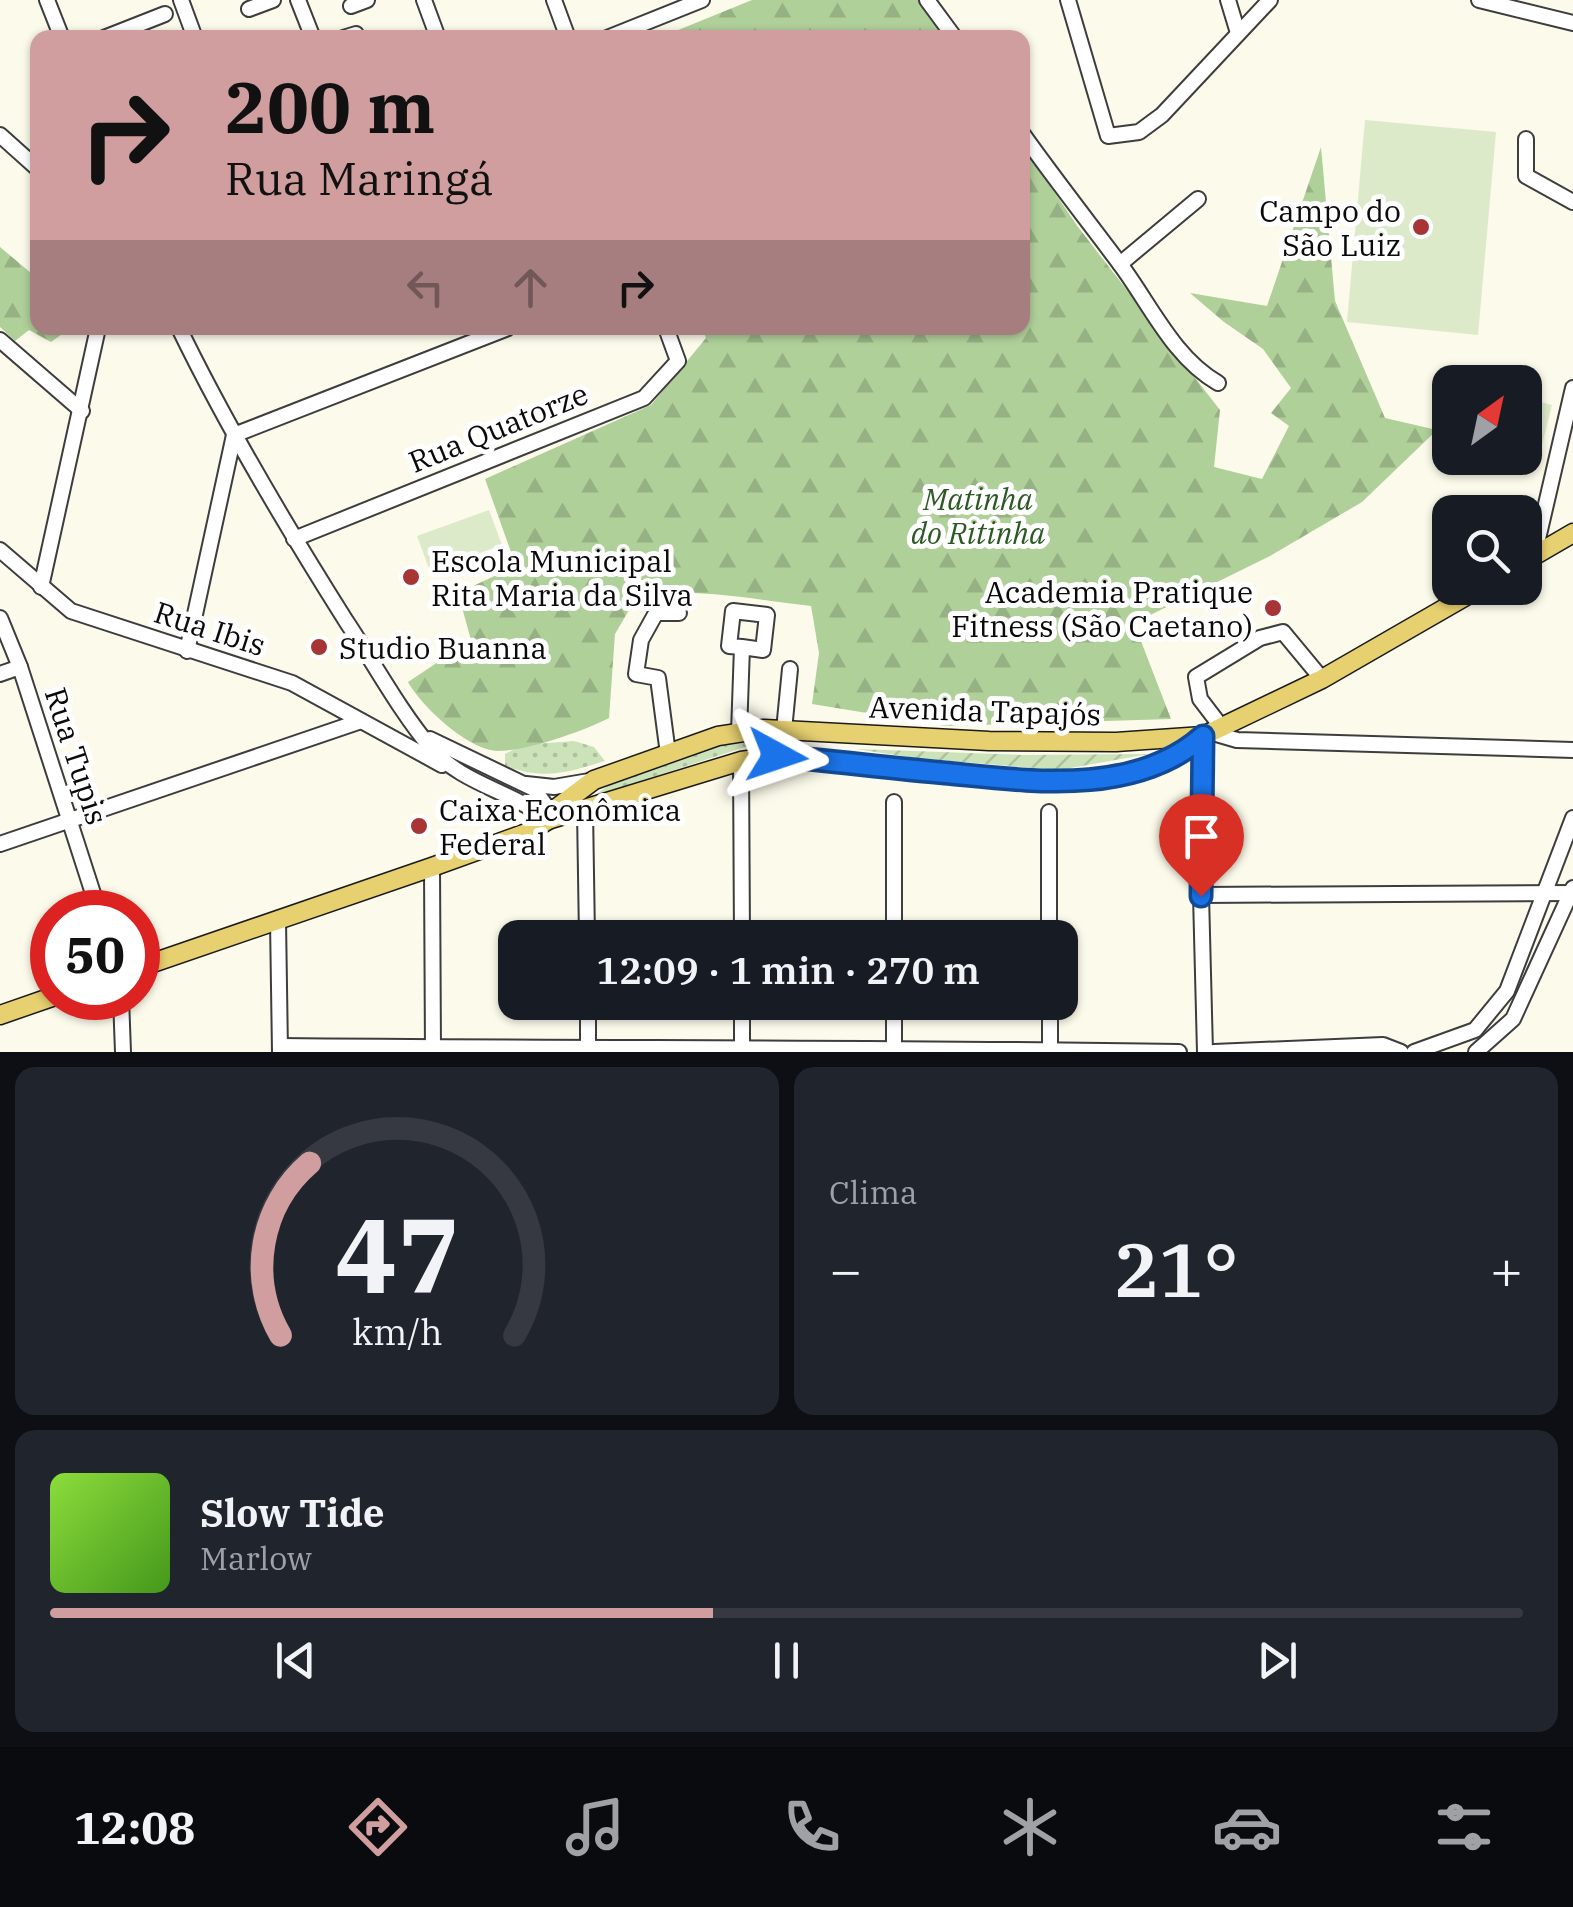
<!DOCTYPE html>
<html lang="pt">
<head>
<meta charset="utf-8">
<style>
	:root { --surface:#171b24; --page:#20242c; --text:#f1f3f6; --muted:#9ea1a6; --line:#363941; --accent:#d09e9f }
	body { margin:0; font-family:"IBM Plex Serif",serif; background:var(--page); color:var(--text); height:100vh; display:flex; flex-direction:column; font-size:38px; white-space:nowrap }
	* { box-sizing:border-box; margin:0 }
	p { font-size:32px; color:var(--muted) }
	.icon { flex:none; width:55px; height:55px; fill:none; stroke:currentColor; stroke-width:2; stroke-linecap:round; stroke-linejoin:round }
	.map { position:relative; height:1052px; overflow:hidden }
	.details { display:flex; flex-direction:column; gap:15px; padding:15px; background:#0d0f14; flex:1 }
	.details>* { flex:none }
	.hud { position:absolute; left:30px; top:30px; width:1000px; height:305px; border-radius:20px; box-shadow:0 2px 8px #0004; background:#d09e9f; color:#111; overflow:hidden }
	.needle { width:65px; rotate:33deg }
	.fabs { position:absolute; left:1432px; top:365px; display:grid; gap:20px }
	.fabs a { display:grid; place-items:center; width:110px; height:110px; border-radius:20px; background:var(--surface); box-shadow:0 2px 8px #0004; font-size:50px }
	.speed { position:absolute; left:30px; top:890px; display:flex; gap:20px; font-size:50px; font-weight:700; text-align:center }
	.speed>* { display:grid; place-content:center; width:130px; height:130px; border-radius:50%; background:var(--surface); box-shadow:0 2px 8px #0004; line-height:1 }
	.speed .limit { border:15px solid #d22; background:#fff; color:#111 }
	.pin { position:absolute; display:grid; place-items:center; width:85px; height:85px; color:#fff; margin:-102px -42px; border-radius:50% 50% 50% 0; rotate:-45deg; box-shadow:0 0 10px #0007 }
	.pin .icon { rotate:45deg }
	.me { position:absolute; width:110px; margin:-55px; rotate:95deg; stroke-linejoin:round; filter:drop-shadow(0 0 8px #0008) }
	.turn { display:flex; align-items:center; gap:35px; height:210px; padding:0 30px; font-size:45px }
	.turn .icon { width:130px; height:130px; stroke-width:2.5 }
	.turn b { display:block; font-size:70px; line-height:85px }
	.lanes { display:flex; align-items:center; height:95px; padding:0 30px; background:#0003; justify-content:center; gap:50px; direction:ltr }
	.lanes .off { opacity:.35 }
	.big { font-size:75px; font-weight:600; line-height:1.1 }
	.details .card { flex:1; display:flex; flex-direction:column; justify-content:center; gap:15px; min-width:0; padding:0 35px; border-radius:20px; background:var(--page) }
	.details .dial { align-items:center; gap:0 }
	.dial svg { height:260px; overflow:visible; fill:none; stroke:var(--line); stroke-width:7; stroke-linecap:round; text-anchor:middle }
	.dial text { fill:var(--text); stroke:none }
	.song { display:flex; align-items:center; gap:30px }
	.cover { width:120px; height:120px; border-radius:15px; background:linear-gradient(135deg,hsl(90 70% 55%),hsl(100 70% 35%)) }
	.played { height:10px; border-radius:5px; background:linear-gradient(90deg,var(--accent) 45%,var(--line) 45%) }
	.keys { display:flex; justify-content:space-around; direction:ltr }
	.heat { display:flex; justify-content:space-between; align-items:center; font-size:55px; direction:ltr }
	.details .tiles { flex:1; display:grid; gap:15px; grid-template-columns:1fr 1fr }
	.card:last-child { grid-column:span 2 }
	.trip { position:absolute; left:498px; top:920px; width:580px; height:100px; border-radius:20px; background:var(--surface); box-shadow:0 2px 8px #0004; font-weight:600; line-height:100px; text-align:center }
	.dock { display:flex; height:160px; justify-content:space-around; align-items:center; background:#090b0e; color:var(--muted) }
	.dock .icon { width:70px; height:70px }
	.dock .active { color:var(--accent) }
	.dock b { font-size:45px; color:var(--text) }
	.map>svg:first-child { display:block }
	.grass { fill:url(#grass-dots) }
	.forest { fill:url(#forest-firs) }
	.garden { fill:url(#garden-furrows) }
	.pitch { fill:#ddeaca }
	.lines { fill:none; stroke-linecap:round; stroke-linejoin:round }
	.minor-casing { stroke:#3d3d3d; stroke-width:18 }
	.major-casing { stroke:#1b1b1b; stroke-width:21 }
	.minor { stroke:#fff; stroke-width:14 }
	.major { stroke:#e7d070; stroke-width:18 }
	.route-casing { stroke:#114b97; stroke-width:25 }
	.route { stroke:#1a73e8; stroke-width:18 }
	.poi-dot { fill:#a83535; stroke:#fff; stroke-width:4 }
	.labels { text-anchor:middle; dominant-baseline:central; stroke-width:10; stroke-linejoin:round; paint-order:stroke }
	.poi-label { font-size:30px; fill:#0a0a0a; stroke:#fff; text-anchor:start }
	.street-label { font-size:30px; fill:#0a0a0a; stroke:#fff }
	.park-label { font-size:30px; font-style:italic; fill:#2c5924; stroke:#fff }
</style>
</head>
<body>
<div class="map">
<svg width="1573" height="1052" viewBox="0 0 1573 1052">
	<defs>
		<pattern id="grass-dots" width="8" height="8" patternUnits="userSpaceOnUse" patternTransform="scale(2.5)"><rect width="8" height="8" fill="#cce2b9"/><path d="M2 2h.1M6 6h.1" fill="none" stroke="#aec19e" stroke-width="1.8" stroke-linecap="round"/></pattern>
		<pattern id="forest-firs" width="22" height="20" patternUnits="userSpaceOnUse" patternTransform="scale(2.5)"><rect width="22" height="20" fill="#b0d09a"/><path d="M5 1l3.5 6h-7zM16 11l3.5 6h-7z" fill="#96b183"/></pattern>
		<pattern id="garden-furrows" width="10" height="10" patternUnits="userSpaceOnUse" patternTransform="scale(2.5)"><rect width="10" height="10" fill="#cce2b9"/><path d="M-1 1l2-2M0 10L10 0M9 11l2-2" fill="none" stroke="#aec19e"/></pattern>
	</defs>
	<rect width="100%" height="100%" fill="#fcfaea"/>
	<g class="grass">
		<path d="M574 741 594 747 605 761C565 773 546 780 505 766V754L522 745Z"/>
		<path d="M742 742H802L810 747H745L594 796C622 772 705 747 742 742Z"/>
	</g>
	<g class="forest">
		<path d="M752 0H918L945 37H661Z"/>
		<path d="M1023 146 1078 227 1220 410 1214 467 1262 479 1289 426 1271 413 1291 388 1263 349 1224 322 1190 293 1267 306 1321 147 1335 301 1385 418 1437 430 1362 502 1270 556 1134 623 1171 719 946 726 812 704 819 653 811 606C754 599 696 589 639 593L615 634 609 718C584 731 527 751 498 751 468 750 422 707 408 682L471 640 458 593 516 566 485 479 651 405 706 338 702 328H1022Z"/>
		<path d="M0 247 37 278 38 328H65V332L51 342 29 330 15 341 0 327Z"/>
	</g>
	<path class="garden" d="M856 749 1022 755 1149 754 1059 770 915 758Z"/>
	<g class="pitch">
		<path d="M1365 120 1496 132 1478 335 1347 322Z"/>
		<path d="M1525 398 1552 405 1541 449 1525 445Z"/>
		<path d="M489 510 502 545 430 571 417 536Z"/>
	</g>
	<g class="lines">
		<g class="minor-casing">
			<g id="minor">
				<path d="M47 0 62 38"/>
				<path d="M181 0 195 38"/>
				<path d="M298 0 313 38"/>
				<path d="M424 0 438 38"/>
				<path d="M554 0 568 38"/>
				<path d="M927 0 955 38"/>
				<path d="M1068 0 1108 136 1139 132 1162 115 1270 0"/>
				<path d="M1228 0 1238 33"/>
				<path d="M1479 0 1573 23"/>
				<path d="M351 6 367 0"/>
				<path d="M249 9 273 0"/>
				<path d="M104 38 165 14"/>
				<path d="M343 38 356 34"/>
				<path d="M607 38 702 0"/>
				<path d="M1022 133C1054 178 1087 220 1120 264 1150 304 1173 357 1218 383"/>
				<path d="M0 135 38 169"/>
				<path d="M1526 139V176L1573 202"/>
				<path d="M1120 264 1198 199"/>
				<path d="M179 328C228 429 286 526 346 621 374 663 399 710 431 748 462 784 512 791 548 820"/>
				<path d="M0 340 82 411"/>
				<path d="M294 539 644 398 678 361 666 328"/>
				<path d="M0 550 71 611 292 683 442 765"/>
				<path d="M1534 556 1573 388"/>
				<path d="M41 587 98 328"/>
				<path d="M0 618 20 667 99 912"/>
				<path d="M187 651 234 435 508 328"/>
				<path d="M0 674 20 667"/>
				<path d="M1223 729 1200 699 1196 677 1260 638 1283 632 1322 679"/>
				<path d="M784 730 790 669"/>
				<path d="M739 733 742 647 763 650 767 615 733 611 729 646 742 647"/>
				<path d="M1213 733 1237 740 1573 750"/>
				<path d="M1203 736 1201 895 1205 1052"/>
				<path d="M430 739 534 789 547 807 548 820"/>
				<path d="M668 754 658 678 636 674 641 640 656 613H679"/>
				<path d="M741 761 742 938"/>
				<path d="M526 784 554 787 589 781"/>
				<path d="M894 802V938"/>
				<path d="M585 810 587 938"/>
				<path d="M1049 812V938"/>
				<path d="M0 844 361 721"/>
				<path d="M432 867 433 1052"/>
				<path d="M1201 895 1573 893"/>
				<path d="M278 921 280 1052"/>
				<path d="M121 998 123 1052"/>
				<path d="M588 1002V1052"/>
				<path d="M742 1002V1052"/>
				<path d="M894 1002V1052"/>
				<path d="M1050 1002V1052"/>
				<path d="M280 1046C580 1049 879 1047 1179 1052"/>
				<path d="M1214 1052 1383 1045 1401 1052"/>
				<path d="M1414 1052 1475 1030 1507 991 1573 818"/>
				<path d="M1476 1052 1513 1019 1573 888"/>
			</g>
		</g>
		<g class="major-casing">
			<g id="major">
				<path d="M1525 561 1573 533"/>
				<path d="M548 820 554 810 594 780 718 736 764 729 989 741 1116 742 1203 736 1322 679 1480 588"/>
				<path d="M138 968 432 867 529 832 548 820 741 761 777 756C833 761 889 768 945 773 1030 781 1134 797 1203 736"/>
				<path d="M0 1015 52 997"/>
			</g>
		</g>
		<use href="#minor" class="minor"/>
		<use href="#major" class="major"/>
	</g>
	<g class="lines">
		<g class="route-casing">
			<path id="route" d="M777 756C833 761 889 768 945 773 1029 781 1134 797 1203 736L1201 896"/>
		</g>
		<use href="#route" class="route"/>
	</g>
	<g class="poi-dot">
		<circle cx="1421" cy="227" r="10"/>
		<circle cx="411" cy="577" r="10"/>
		<circle cx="1273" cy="608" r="10"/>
		<circle cx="319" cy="647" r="10"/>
		<circle cx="419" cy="826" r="10"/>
	</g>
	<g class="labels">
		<g class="poi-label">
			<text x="1401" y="210" text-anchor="end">Campo do<tspan x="1401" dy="34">São Luiz</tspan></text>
			<text x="431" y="560">Escola Municipal<tspan x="431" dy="34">Rita Maria da Silva</tspan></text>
			<text x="1253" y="591" text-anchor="end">Academia Pratique<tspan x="1253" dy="34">Fitness (São Caetano)</tspan></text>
			<text x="339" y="647">Studio Buanna</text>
			<text x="439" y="809">Caixa Econômica<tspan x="439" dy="34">Federal</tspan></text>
		</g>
		<g class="street-label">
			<text transform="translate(498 427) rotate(-22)">Rua Quatorze</text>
			<text transform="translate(210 628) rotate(18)">Rua Ibis</text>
			<text transform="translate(985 710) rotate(2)">Avenida Tapajós</text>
			<text transform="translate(77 756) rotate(72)">Rua Tupis</text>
		</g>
		<g class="park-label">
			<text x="978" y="498">Matinha<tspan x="978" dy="34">do Ritinha</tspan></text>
		</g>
	</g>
</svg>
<div class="fabs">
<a><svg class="needle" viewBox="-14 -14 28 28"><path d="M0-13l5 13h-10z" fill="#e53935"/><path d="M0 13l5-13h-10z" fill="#9ea1a6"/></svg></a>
<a><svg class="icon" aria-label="search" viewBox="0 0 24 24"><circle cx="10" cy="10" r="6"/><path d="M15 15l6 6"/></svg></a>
</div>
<div class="speed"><div class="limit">50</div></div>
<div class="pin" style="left:1201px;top:896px;background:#d93025"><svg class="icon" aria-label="arrive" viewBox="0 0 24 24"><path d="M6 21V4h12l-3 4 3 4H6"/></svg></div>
<svg class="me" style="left:777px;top:756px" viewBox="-20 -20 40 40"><path d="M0-17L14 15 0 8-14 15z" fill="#1a73e8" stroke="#fff" stroke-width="4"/></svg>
<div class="trip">12:09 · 1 min · 270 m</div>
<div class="hud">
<div class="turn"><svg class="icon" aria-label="right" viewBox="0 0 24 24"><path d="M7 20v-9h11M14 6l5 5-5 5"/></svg><div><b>200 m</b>Rua Maringá</div></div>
<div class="lanes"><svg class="icon off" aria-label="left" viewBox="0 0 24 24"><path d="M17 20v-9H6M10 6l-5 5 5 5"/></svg><svg class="icon off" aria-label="ahead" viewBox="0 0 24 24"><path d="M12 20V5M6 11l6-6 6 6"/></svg><svg class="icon" aria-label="right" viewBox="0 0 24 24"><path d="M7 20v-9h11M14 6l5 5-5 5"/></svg></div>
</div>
</div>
<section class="details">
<div class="tiles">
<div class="card dial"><svg viewBox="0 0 100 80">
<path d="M14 69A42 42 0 1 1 86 69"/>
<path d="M14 69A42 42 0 0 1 23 16" stroke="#d09e9f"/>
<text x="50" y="56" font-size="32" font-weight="700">47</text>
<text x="50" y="72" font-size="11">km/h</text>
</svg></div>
<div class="card"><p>Clima</p>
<div class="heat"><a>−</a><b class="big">21°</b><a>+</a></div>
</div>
<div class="card">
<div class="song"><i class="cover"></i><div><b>Slow Tide</b><p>Marlow</p></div></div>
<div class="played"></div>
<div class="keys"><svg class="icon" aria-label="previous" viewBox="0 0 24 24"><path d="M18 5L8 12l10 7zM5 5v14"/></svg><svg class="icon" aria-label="pause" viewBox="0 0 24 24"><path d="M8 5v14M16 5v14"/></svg><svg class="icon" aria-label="next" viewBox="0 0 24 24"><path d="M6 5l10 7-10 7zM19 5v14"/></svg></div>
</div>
</div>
</section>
<nav class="dock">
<b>12:08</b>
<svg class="icon active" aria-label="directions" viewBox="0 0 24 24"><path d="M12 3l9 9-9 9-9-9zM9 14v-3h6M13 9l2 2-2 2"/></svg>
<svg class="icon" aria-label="music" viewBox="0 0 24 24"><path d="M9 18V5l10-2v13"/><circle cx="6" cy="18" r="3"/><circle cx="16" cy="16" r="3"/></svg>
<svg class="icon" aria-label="phone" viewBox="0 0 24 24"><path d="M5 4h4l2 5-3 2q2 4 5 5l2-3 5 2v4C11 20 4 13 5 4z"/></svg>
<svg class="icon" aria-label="climate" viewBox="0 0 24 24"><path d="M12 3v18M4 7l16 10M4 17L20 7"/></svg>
<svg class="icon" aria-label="car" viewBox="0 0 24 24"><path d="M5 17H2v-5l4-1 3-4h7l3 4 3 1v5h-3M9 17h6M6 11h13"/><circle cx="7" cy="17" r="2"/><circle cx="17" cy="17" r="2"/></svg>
<svg class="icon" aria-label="filters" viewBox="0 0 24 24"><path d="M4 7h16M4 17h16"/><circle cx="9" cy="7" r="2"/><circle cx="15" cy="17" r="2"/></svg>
</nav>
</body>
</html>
